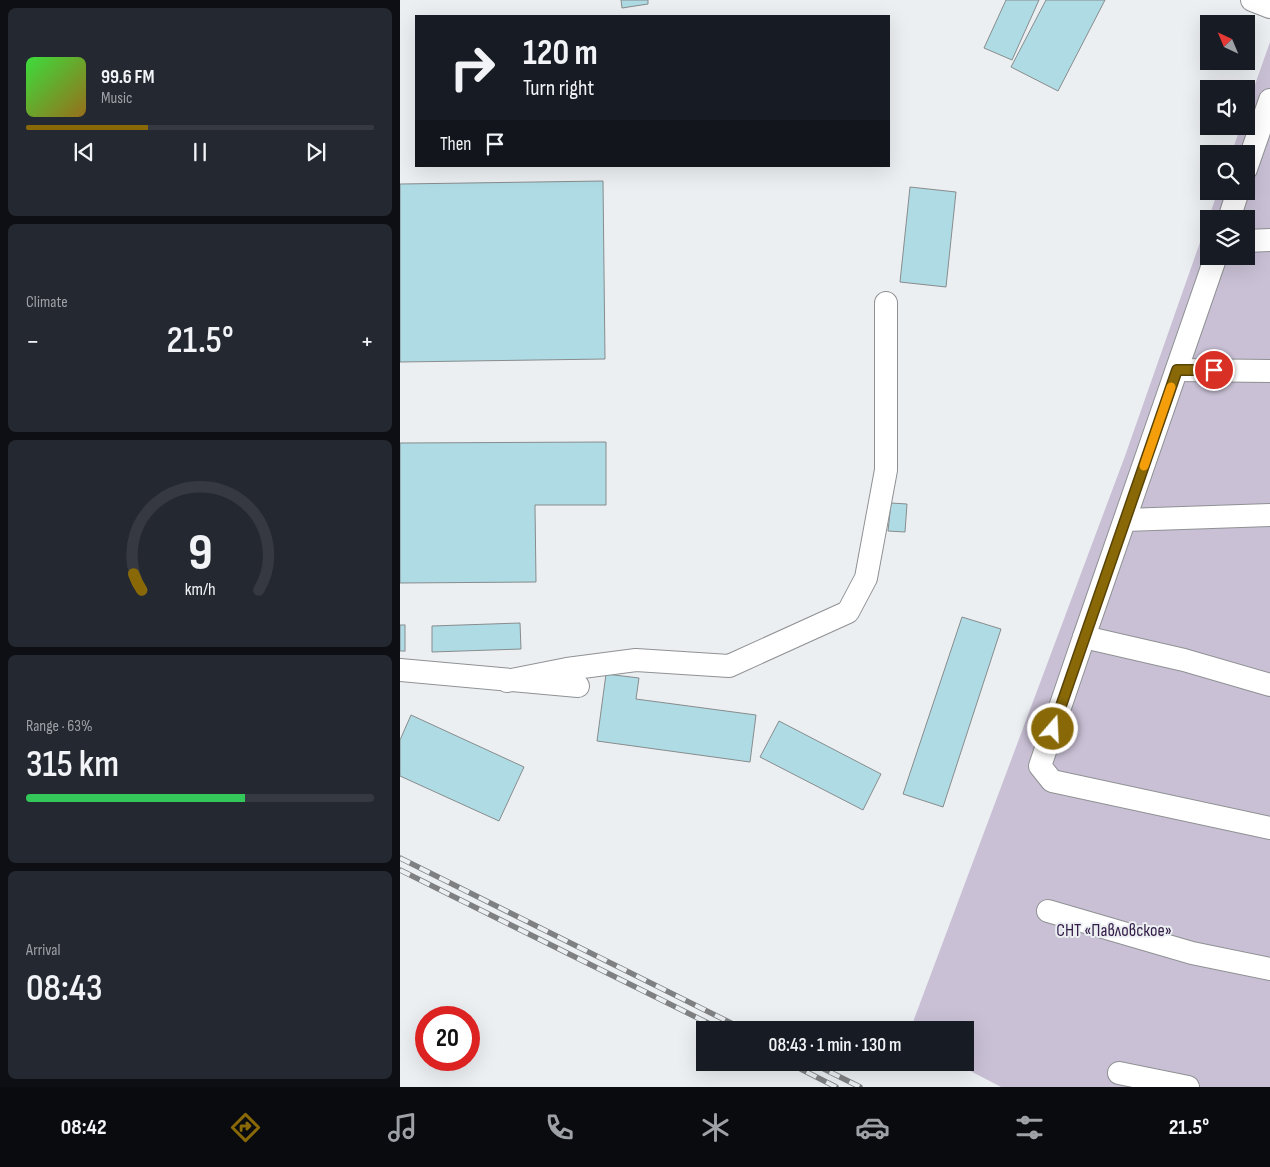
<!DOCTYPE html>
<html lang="en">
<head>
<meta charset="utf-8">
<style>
	:root { --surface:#171b24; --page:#242831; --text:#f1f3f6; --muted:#9ea1a6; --line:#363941; --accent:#896907 }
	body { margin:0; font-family:"Sofia Sans Condensed",sans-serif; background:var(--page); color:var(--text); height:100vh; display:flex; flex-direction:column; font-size:19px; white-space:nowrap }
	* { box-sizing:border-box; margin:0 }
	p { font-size:16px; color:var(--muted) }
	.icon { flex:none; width:28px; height:28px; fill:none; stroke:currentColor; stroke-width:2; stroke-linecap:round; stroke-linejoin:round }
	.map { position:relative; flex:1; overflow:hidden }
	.details { display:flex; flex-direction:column; gap:8px; padding:8px; background:#0d0f14; width:400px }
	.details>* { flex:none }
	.banner { position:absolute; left:15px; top:15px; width:475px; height:152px; border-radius:0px; box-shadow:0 5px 20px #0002; background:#171b24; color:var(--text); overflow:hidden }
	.needle { width:32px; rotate:316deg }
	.controls { position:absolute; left:800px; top:15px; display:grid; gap:10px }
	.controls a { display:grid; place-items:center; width:55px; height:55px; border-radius:0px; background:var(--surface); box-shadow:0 5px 20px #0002; font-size:25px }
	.speed { position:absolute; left:15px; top:1006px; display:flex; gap:10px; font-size:25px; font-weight:700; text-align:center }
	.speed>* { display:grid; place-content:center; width:65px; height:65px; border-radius:50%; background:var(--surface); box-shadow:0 5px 20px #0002; line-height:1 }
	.speed .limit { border:8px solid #d22; background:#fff; color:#111 }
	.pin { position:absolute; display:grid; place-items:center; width:42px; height:42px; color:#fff; margin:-21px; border:2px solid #fff; border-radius:50%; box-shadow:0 1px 5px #0007 }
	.me { position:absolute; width:55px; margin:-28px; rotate:19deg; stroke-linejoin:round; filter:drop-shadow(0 0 4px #0008) }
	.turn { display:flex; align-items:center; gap:18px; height:105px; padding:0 25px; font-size:22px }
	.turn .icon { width:65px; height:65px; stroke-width:2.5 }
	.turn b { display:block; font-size:35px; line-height:42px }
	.then { display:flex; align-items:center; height:48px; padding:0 25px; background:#0003; gap:10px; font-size:19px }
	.big { font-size:38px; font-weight:600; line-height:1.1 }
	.details .widget { flex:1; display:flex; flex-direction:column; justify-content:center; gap:8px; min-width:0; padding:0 18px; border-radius:8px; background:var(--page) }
	.details .dial { align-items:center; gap:0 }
	.dial svg { height:130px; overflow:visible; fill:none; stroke:var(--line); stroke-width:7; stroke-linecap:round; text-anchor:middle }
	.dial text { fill:var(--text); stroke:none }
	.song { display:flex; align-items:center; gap:15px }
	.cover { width:60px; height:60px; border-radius:8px; background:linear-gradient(135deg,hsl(120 70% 55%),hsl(40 70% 35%)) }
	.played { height:5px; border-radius:2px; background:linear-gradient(90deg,var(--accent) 35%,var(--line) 35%) }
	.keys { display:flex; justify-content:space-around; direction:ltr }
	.heat { display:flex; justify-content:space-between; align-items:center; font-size:28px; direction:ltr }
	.charge { height:8px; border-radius:4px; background:linear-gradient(90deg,#34c759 63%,var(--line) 0) }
	.trip { position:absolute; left:296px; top:1021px; width:278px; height:50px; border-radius:0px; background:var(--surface); box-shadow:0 5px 20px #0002; font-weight:600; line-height:50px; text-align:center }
	.tabs { display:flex; height:80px; justify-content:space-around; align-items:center; background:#090b0e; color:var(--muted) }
	.tabs .icon { width:35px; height:35px }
	.tabs .on { color:var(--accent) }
	.tabs b { font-size:22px; color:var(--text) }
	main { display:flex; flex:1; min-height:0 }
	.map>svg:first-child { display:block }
	.green { fill:#c9c0d5; fill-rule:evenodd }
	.building { fill:#aedbe4; stroke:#888c8d }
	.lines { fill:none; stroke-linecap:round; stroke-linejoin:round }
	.minor-casing { stroke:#8f9194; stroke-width:24 }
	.minor { stroke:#fff; stroke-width:22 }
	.rail-casing { stroke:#7e8082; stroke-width:5.5 }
	.rail { stroke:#eceff2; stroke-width:4; stroke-dasharray:11; stroke-linecap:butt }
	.route-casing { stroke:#594405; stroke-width:12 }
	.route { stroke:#896907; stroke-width:9 }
	.slow { stroke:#f59e0b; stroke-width:9 }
	.labels { text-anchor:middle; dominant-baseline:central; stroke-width:4; stroke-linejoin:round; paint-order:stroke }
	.park-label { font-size:18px; fill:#331d48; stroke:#eceff2 }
</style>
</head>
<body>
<main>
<section class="details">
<div class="widget">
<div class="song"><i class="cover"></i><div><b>99.6 FM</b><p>Music</p></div></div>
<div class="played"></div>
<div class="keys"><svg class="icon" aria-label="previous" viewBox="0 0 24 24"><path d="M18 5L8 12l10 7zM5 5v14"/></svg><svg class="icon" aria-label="pause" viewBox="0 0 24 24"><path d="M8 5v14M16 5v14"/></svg><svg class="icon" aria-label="next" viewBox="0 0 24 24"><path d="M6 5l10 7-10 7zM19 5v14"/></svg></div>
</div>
<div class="widget"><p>Climate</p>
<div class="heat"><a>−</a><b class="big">21.5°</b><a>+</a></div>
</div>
<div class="widget dial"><svg viewBox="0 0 100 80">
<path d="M14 69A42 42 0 1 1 86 69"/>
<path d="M14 69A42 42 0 0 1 9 59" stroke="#896907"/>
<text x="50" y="56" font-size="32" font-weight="700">9</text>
<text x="50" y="72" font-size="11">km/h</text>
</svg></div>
<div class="widget"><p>Range · 63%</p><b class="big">315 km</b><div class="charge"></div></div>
<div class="widget"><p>Arrival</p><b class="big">08:43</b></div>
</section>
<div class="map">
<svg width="870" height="1087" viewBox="0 0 870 1087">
	<rect width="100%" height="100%" fill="#eceff2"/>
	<path class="green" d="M870 42V1087H601L555 1063 565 1062V1030H510L725 456 818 191H846V154H831L841 126H846V110ZM809 219H846V256H809Z"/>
	<g class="building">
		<path d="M221 0H248V4L222 8Z"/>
		<path d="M606 0H639L612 60 584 48Z"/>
		<path d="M646 0H705L658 91 611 67Z"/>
		<path d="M203 181 205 359 0 362V184Z"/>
		<path d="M510 187 556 192 546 287 500 282Z"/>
		<path d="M206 442V505H135L136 582 0 583V443Z"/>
		<path d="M491 503 507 504 505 532 488 531Z"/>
		<path d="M562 617 601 629 543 807 503 794Z"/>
		<path d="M120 623 121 649 32 652V626Z"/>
		<rect x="0" y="625" width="5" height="26"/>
		<path d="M206 674 239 678 236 699 356 715 350 762 197 741Z"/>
		<path d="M11 715 124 767 99 821 0 776V740Z"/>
		<path d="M379 721 481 774 463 810 360 757Z"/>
	</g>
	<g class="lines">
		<g class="minor-casing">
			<g id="minor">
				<path d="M852 0 870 7"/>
				<path d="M846 169 870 100"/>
				<path d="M829 219 838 191"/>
				<path d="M846 241 870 240"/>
				<path d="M777 370 870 371"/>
				<path d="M725 520 870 515"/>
				<path d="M684 637 816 256"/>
				<path d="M0 670 178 686"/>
				<path d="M107 681 167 669 236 660 329 666 448 612 466 578 486 470V303"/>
				<path d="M870 685 784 660 684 637 640 766 652 781 870 828"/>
				<path d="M648 911 792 953 870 969"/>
				<path d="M719 1073 788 1087"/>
			</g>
		</g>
		<use href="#minor" class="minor"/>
		<g class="rail-casing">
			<g id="rail">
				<path d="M0 858 345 1030"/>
				<path d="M0 870 322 1030"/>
				<path d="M387 1062 436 1087"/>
				<path d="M410 1062 460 1087"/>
			</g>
		</g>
		<use href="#rail" class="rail"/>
	</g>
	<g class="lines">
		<g class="route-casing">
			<path id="route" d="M653 729 777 370H814"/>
		</g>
		<use href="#route" class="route"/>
		<path class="slow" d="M744 466 771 387"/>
	</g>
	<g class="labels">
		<g class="park-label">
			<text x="714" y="930">СНТ «Павловское»</text>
		</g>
	</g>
</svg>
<div class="controls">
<a><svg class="needle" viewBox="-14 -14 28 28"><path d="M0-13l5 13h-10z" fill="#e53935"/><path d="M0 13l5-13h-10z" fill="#9ea1a6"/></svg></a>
<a><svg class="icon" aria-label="sound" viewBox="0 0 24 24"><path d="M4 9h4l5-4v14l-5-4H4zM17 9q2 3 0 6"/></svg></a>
<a><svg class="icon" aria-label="search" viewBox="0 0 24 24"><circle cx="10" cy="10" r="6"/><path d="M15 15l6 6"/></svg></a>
<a><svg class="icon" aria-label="layers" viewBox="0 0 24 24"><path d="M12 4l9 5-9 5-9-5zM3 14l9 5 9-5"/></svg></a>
</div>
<div class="speed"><div class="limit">20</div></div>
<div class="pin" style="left:814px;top:370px;background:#d93025"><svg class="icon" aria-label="arrive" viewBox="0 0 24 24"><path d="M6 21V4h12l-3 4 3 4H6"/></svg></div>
<svg class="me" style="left:653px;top:729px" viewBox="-20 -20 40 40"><circle r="17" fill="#896907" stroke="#fff" stroke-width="3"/><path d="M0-11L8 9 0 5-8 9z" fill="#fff"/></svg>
<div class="trip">08:43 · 1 min · 130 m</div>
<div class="banner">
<div class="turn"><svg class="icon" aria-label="right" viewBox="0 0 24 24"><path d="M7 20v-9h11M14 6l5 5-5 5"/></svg><div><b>120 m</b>Turn right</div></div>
<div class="then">Then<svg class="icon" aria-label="arrive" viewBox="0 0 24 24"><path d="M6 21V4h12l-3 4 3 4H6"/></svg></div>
</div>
</div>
</main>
<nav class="tabs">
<b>08:42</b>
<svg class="icon on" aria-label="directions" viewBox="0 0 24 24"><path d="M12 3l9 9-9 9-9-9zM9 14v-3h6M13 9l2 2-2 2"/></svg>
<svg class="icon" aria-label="music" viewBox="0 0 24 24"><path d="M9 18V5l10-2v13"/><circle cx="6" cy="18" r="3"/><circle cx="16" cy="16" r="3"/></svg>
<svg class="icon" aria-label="phone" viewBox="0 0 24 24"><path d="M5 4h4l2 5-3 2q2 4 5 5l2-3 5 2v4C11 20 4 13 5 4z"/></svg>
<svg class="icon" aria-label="climate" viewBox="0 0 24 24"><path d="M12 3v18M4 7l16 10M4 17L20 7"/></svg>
<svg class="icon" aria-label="car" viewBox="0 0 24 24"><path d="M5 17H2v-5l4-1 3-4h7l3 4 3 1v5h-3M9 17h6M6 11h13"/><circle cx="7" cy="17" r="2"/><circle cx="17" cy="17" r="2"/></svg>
<svg class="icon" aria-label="filters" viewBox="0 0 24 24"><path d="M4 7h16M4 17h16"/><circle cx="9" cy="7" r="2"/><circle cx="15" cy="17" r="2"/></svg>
<b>21.5°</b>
</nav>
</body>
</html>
